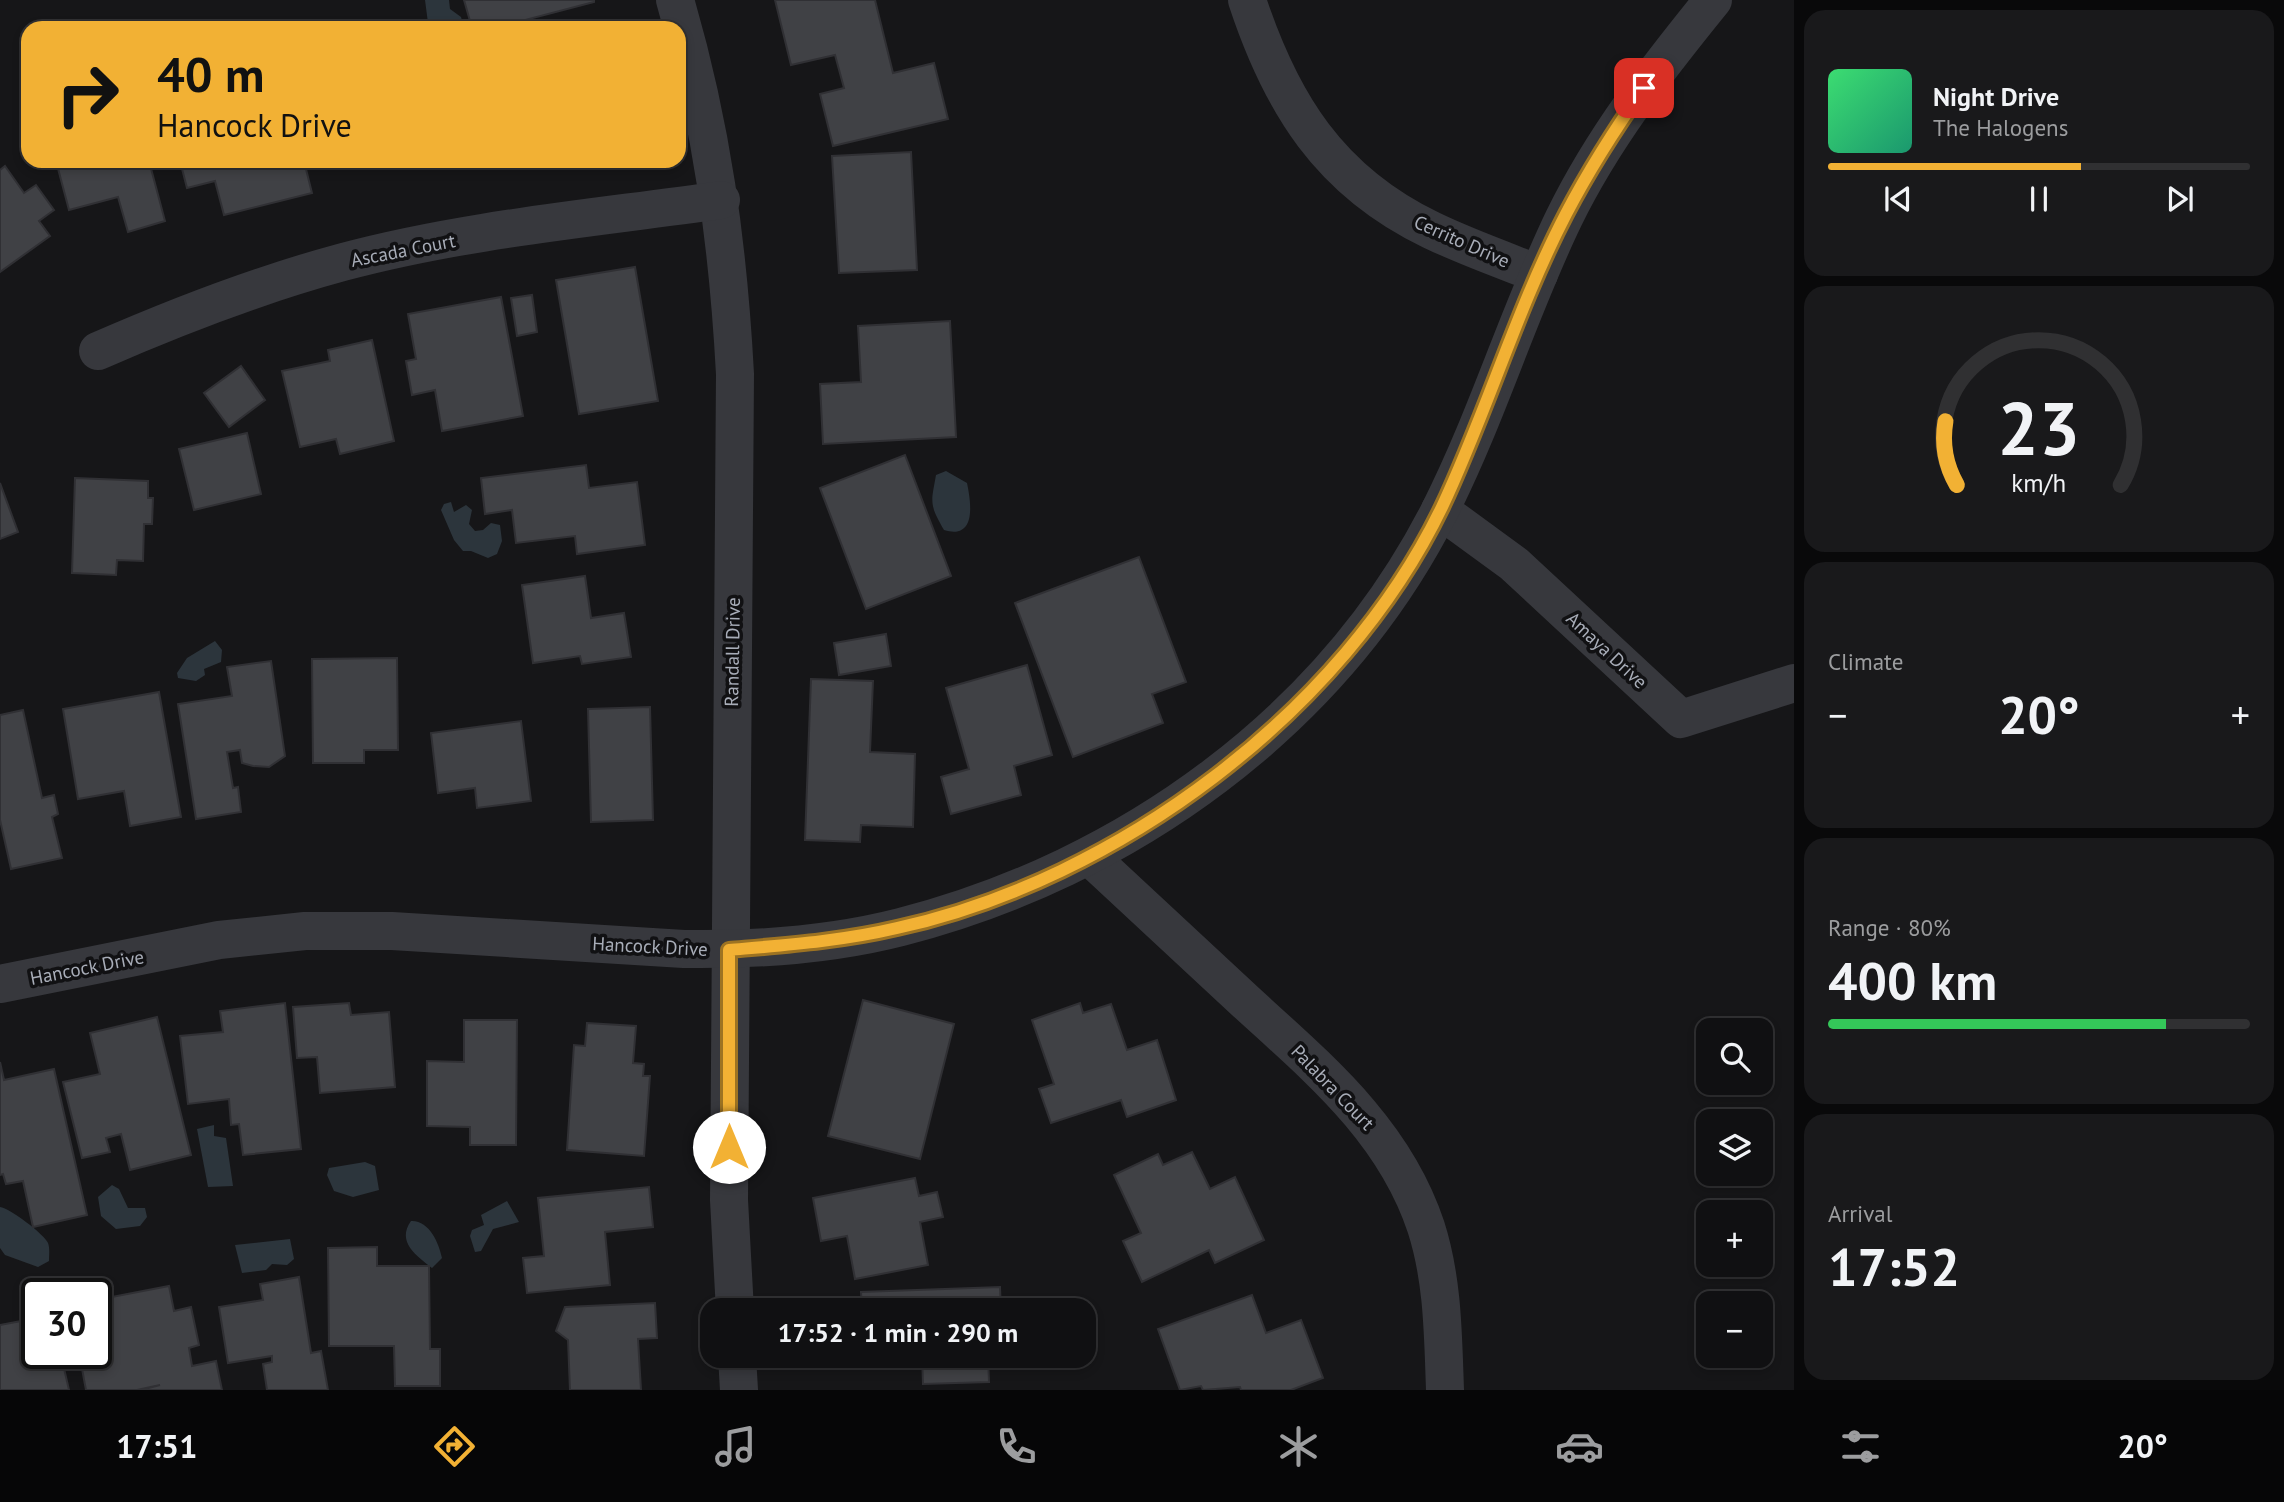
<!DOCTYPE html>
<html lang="en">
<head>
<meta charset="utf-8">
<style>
	:root { --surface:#101012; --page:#19191b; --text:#f1f3f6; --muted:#9c9d9f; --line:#303032; --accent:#f2b134 }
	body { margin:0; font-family:"PT Sans",sans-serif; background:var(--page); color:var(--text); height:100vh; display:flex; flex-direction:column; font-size:26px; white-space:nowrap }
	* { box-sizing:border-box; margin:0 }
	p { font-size:23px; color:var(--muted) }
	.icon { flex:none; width:38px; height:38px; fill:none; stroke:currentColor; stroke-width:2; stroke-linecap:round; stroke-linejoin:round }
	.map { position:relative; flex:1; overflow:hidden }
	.sheet { display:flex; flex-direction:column; gap:10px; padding:10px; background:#09090a; width:490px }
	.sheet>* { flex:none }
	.hud { position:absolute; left:21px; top:21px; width:665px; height:147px; border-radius:21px; box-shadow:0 4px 10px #0003,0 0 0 2px var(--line); background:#f2b134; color:#111; overflow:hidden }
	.controls { position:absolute; left:1696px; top:1018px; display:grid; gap:14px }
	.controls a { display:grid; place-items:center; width:77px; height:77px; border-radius:14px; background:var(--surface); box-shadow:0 4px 10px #0003,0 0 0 2px var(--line); font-size:35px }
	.speed { position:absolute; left:21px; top:1278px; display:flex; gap:14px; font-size:35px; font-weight:700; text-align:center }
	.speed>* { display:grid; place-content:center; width:91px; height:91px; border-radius:50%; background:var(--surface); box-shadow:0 4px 10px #0003,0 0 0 2px var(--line); line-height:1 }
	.speed .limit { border:4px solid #111; border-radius:10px; background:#fff; color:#111 }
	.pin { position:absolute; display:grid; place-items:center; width:60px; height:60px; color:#fff; margin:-30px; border-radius:14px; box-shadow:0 4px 10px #0006 }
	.me { position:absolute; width:77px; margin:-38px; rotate:0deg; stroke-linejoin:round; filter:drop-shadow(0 0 5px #0008) }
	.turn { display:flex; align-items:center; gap:24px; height:147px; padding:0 21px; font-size:32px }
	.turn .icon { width:91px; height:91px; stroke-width:2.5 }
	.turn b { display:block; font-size:49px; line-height:60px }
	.big { font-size:52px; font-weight:700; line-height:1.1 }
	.sheet .card { flex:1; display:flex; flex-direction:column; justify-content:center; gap:10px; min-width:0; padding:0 24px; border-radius:21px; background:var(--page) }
	.sheet .dial { align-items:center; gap:0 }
	.dial svg { height:182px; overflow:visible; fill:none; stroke:var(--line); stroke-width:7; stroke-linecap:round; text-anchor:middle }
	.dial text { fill:var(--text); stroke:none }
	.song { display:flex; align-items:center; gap:21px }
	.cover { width:84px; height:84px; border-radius:10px; background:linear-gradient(135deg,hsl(140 70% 55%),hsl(160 70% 35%)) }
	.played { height:7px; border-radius:4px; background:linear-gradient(90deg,var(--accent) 60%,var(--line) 60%) }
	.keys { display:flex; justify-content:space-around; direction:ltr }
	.heat { display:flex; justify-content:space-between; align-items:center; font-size:38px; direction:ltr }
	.charge { height:10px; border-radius:5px; background:linear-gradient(90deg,#34c759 80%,var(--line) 0) }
	.trip { position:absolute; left:700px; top:1298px; width:396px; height:70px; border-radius:21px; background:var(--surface); box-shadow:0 4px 10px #0003,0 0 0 2px var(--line); font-weight:700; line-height:70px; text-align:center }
	.tabs { display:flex; height:112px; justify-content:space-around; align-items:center; background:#060607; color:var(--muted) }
	.tabs .icon { width:49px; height:49px }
	.tabs .selected { color:var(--accent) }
	.tabs b { font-size:32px; color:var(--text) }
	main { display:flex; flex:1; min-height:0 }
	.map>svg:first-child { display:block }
	.water { fill:#2c353c }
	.building { fill:#404145; stroke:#303034; stroke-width:2 }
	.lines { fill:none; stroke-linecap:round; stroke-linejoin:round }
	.street { stroke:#37383d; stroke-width:38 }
	.route-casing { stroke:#9d7322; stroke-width:18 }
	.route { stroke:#f2b134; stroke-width:12 }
	.labels { text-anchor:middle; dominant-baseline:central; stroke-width:7; stroke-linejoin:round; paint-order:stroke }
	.street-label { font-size:19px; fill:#a8adb8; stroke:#111113 }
</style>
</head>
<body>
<main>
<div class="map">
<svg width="1794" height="1390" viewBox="0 0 1794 1390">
	<rect width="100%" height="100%" fill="#161618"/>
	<g class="water">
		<path d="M425 0H449L450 9 461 17 464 28H439L428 23Z"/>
		<path d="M946 471 967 483C971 502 977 540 944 530 929 504 931 503 936 475Z"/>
		<path d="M451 502 454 512 466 505 472 510 469 524 475 531 483 530 491 523 500 525 502 541 497 554 488 558 471 551H463L454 540 441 510 444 504Z"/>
		<path d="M215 641 222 650 221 662 204 669 205 675 196 681 178 678 177 673 187 658Z"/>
		<path d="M214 1125V1136L226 1138 233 1186 208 1187 197 1129Z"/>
		<path d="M365 1162 375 1166 379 1190 353 1197 334 1191 327 1175 329 1168Z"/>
		<path d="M112 1185 119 1189 128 1208H145L147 1217 140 1226 116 1229 101 1216 98 1197Z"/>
		<path d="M507 1201 519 1222 493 1229 481 1251 475 1252 470 1236 472 1230 484 1225 481 1215Z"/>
		<path d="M0 1207C10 1208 45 1235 48 1243 50 1248 49 1256 49 1261L38 1267 5 1255 0 1248Z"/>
		<path d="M411 1221C429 1220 439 1243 442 1258L432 1268C417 1256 396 1242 411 1221Z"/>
		<path d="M290 1239 294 1259 287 1265 272 1264 266 1270 242 1273 235 1245Z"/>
	</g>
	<g class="building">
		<path d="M464 0H594V2L495 28H472Z"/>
		<path d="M775 0H875L893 73 934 63 948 119 833 146 820 94 844 88 835 55 791 65Z"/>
		<path d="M911 152 917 270 839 273 832 156Z"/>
		<path d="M56 161H149L165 221 128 232 118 197 69 210Z"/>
		<path d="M180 161H304L312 193 224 215 215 181 187 188Z"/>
		<path d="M5 166 24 193 36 185 54 210 39 221 50 236 0 272V170Z"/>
		<path d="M635 267 658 401 579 414 556 280Z"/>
		<path d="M532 295 537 332 517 336 511 298Z"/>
		<path d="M501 297 523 416 442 431 435 390 412 395 406 361 416 359 408 314Z"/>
		<path d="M950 321 956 437 823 444 820 384 861 382 858 326Z"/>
		<path d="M372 340 394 441 340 454 336 439 300 447 282 371 330 361 328 350Z"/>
		<path d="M241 366 265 400 229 427 204 393Z"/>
		<path d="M247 433 261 494 194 510 179 449Z"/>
		<path d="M905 455 951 576 866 609 820 488Z"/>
		<path d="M586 465 589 488 637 482 645 545 577 554 575 536 516 543 512 510 485 514 481 478Z"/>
		<path d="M75 478 148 481V498H153L152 524H144L143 561 117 560 116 575 72 573Z"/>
		<path d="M0 483 18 532 0 539Z"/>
		<path d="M1139 557 1186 682 1152 694 1163 723 1073 757 1015 603Z"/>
		<path d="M585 576 591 618 624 613 631 657 582 664 580 656 533 663 522 585Z"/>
		<path d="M886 634 891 666 839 675 834 643Z"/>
		<path d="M397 658 398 750H364V763H313L312 659Z"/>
		<path d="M271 661 285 756 269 767 253 766 242 763 240 750 227 752 233 788 238 787 241 812 196 819 178 704 232 696 227 667Z"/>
		<path d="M1027 665 1052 755 1014 766 1021 795 951 814 941 777 969 769 946 688Z"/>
		<path d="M811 679 873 681 870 752 915 754 913 827 861 825 860 842 805 840Z"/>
		<path d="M159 692 181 817 130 826 124 791 78 799 63 709Z"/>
		<path d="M650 707 653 820 591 822 588 709Z"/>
		<path d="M23 710 42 798 54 795 58 814 52 817 62 858 11 869 0 820V715Z"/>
		<path d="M521 721 531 801 477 808 475 788 438 793 431 733Z"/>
		<path d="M863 1000 954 1024 920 1159 828 1136Z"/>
		<path d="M285 1003 301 1149 243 1155 239 1124 231 1125 229 1099 188 1104 180 1036 223 1032 220 1011Z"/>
		<path d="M349 1003 351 1015 389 1012 395 1087 320 1093 317 1057 297 1058 293 1007Z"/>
		<path d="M1080 1003 1083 1013 1111 1004 1127 1050 1157 1040 1176 1100 1127 1117 1121 1100 1051 1123 1039 1089 1054 1084 1032 1020Z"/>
		<path d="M157 1017 191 1155 130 1170 121 1134 106 1138 110 1152 82 1158 63 1082 100 1074 90 1033Z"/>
		<path d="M464 1020H517L516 1145H470V1127L427 1126V1061L464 1062Z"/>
		<path d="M587 1023 636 1026 633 1063 644 1064 643 1076H650L644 1156 567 1150 574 1045 585 1046Z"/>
		<path d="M0 1062 4 1080 54 1069 87 1215 33 1227 23 1181 6 1184 3 1174 0 1175Z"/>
		<path d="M1192 1152 1210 1189 1235 1177 1264 1240 1215 1263 1209 1250 1142 1282 1123 1241 1141 1233 1114 1175 1158 1154 1163 1165Z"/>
		<path d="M915 1178 919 1196 937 1192 943 1217 920 1222 928 1265 855 1279 847 1236 821 1241 813 1198Z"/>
		<path d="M649 1187 653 1227 605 1232 610 1285 527 1293 523 1258 544 1256 538 1198Z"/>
		<path d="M377 1247V1266H429L430 1349H440V1386H395L394 1346H329L328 1248Z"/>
		<path d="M299 1277 311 1353 321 1351 328 1390H267L263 1364 272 1362V1356L228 1363 219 1307 263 1300 260 1284Z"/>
		<path d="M169 1286 174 1311 191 1307 199 1345 189 1348 192 1366 216 1361 222 1390H141L160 1385 137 1390H86L79 1353H96V1300Z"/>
		<path d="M1000 1287 1001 1311H862L861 1292Z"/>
		<path d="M1252 1295 1266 1333 1301 1320 1323 1378 1291 1390H1241L1240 1387 1203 1390 1201 1386 1180 1390 1158 1329Z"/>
		<path d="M655 1303 657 1338 638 1339 641 1390H570L568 1340 556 1331 565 1307Z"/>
		<path d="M37 1318V1353H75L76 1362 63 1364 69 1390H0V1325Z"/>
		<path d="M922 1356H988L989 1382 923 1384Z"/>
	</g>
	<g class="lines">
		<g class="street">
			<path d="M675 0C712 126 728 244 735 374L729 1200 735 1311"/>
			<path d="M1247 0C1281 103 1329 181 1431 230 1466 247 1503 260 1539 274"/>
			<path d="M98 351C178 316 258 285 343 262 466 229 596 218 721 200"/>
			<path d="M1440 510 1514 564 1681 719 1794 683"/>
			<path d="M1090 857C1142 905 1194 953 1246 1002 1318 1068 1394 1130 1426 1227 1443 1280 1443 1335 1445 1390"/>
			<path d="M0 984 219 940 305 931H392L684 949C756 950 831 945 901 927 1127 869 1333 721 1440 510 1488 415 1518 313 1564 218 1603 138 1657 69 1713 0"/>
			<path d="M737 1356 739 1390"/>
		</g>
	</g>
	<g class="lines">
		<g class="route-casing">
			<path id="route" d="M729 1147V950C786 945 842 941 897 928 1117 880 1343 712 1442 507 1487 412 1517 308 1566 214 1589 170 1615 129 1644 88"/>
		</g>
		<use href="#route" class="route"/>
	</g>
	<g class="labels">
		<g class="street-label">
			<text transform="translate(1462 241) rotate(24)">Cerrito Drive</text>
			<text transform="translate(403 250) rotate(-11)">Ascada Court</text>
			<text transform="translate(1607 650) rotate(43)">Amaya Drive</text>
			<text transform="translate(732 652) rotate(-89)">Randall Drive</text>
			<text transform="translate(650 946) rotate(3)">Hancock Drive</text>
			<text transform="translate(87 967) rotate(-11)">Hancock Drive</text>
			<text transform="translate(1333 1087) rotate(46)">Palabra Court</text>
		</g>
	</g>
</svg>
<div class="controls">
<a><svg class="icon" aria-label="search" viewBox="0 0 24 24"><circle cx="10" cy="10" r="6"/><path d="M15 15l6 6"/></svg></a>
<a><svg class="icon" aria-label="layers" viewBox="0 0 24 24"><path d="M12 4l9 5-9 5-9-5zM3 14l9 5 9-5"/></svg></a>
<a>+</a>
<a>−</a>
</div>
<div class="speed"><div class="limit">30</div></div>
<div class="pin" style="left:1644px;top:88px;background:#d93025"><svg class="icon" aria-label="arrive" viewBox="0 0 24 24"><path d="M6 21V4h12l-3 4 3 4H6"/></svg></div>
<svg class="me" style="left:729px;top:1147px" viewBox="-20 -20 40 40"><circle r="19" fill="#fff"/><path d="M0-13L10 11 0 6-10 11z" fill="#f2b134"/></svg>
<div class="trip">17:52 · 1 min · 290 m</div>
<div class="hud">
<div class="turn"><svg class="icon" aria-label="right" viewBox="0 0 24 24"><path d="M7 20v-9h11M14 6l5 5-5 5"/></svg><div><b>40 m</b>Hancock Drive</div></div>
</div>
</div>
<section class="sheet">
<div class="card">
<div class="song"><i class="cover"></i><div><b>Night Drive</b><p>The Halogens</p></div></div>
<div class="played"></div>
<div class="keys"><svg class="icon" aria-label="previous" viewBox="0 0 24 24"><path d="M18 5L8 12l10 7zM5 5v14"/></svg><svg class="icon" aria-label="pause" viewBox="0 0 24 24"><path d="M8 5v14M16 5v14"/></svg><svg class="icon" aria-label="next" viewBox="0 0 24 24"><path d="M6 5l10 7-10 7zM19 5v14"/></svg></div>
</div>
<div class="card dial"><svg viewBox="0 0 100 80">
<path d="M14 69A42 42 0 1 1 86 69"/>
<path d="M14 69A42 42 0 0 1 9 41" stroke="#f2b134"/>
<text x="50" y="56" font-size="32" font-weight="700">23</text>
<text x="50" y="72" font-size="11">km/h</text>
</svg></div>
<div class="card"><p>Climate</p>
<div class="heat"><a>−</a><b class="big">20°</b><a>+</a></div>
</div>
<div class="card"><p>Range · 80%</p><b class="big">400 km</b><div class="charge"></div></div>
<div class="card"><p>Arrival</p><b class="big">17:52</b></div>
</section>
</main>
<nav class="tabs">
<b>17:51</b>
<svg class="icon selected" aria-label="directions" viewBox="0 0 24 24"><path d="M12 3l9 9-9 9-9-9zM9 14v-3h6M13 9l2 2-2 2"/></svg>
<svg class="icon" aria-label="music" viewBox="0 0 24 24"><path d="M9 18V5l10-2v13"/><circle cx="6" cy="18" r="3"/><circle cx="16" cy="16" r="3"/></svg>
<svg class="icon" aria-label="phone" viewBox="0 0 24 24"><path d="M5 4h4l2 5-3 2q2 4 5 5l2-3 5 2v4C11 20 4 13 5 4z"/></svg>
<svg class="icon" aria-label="climate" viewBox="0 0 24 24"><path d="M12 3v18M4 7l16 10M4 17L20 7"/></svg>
<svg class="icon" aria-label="car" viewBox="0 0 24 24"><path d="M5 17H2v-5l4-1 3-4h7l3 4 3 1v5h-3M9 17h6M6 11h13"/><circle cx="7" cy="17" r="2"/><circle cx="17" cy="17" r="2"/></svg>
<svg class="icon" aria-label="filters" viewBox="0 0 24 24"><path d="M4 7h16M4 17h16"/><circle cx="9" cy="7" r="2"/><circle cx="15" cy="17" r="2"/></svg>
<b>20°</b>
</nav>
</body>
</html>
